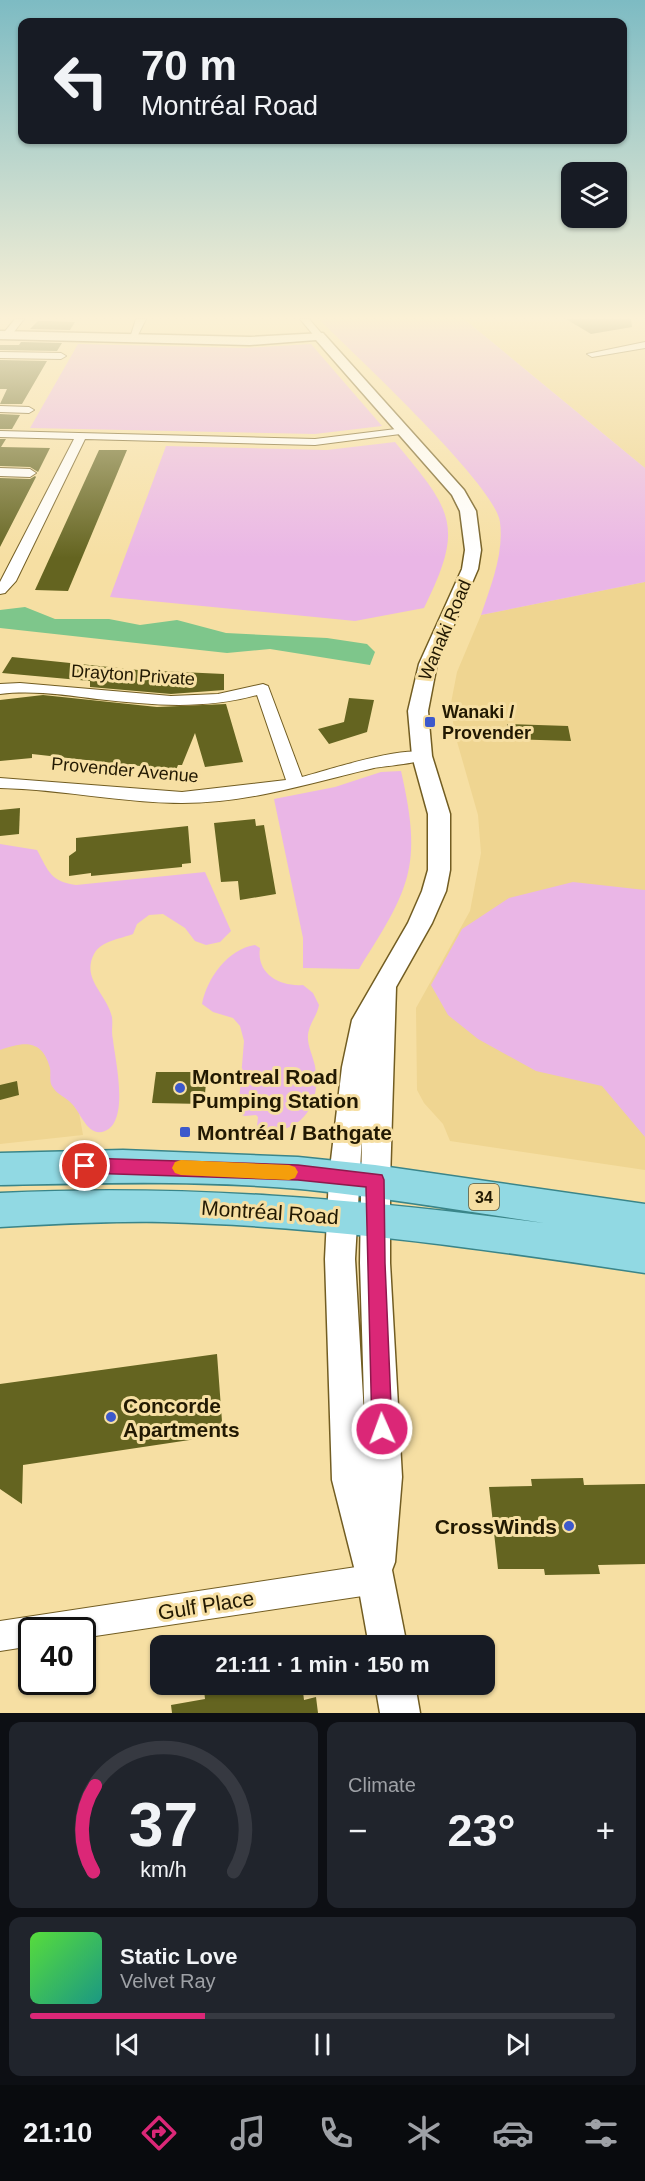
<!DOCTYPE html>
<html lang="en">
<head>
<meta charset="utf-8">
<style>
	:root { --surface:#171b24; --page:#20242c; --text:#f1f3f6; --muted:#9ea1a6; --line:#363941; --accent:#db2777 }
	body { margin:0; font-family:Arial,sans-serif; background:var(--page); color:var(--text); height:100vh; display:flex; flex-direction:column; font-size:22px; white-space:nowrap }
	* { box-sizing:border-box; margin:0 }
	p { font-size:20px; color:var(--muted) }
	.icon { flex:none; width:33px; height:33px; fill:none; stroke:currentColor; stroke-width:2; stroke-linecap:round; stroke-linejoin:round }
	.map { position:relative; height:1713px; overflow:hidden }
	.panel { display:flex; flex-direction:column; gap:9px; padding:9px; background:#0d0f14; flex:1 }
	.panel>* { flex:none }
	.hud { position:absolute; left:18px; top:18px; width:609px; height:126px; border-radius:12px; box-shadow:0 2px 4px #0004; background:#171b24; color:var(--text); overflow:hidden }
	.controls { position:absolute; left:561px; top:162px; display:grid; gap:12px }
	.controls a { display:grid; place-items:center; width:66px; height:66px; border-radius:12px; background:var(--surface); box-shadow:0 2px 4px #0004; font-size:30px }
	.speed { position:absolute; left:18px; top:1617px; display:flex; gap:12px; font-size:30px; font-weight:700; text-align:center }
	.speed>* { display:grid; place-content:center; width:78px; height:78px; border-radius:50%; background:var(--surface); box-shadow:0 2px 4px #0004; line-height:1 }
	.speed .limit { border:3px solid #111; border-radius:9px; background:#fff; color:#111 }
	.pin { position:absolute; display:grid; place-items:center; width:51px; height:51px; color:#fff; margin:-26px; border:3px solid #fff; border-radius:50%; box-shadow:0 2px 6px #0007 }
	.me { position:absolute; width:66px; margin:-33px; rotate:358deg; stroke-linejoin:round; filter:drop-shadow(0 0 4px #0008) }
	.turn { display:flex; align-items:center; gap:21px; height:126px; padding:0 24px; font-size:27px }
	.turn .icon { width:78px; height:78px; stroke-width:2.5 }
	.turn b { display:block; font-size:42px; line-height:51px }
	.big { font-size:45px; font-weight:700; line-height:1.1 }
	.panel .tile { flex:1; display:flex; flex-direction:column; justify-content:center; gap:9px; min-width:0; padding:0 21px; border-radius:12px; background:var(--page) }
	.panel .dial { align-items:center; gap:0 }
	.dial svg { height:156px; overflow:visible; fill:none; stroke:var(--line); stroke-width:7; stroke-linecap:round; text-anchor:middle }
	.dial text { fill:var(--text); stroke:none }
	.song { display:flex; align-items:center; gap:18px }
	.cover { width:72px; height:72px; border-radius:9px; background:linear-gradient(135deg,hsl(110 70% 55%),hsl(170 70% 35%)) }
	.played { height:6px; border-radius:3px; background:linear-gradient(90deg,var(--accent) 30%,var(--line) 30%) }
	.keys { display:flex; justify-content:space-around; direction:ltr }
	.heat { display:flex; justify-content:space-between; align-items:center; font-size:33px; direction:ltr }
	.panel .tiles { flex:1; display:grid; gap:9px; grid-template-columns:1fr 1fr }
	.tile:last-child { grid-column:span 2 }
	.trip { position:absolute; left:150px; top:1635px; width:345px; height:60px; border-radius:12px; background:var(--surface); box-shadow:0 2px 4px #0004; font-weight:700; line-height:60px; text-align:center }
	.tabs { display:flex; height:96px; justify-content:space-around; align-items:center; background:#090b0e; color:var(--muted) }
	.tabs .icon { width:42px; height:42px }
	.tabs .on { color:var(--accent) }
	.tabs b { font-size:27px; color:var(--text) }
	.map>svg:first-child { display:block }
	.built { fill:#efd591 }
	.green { fill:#eab6e6 }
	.water { fill:#7ec68b }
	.building { fill:#646420 }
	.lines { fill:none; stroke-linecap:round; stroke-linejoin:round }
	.minor-casing { stroke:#725d22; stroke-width:2 }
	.tertiary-casing { stroke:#725d22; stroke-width:3 }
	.primary-casing { stroke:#3a8589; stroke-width:3 }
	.minor { fill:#fff; fill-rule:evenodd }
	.tertiary { fill:#fff; fill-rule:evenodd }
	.primary { fill:#91d9e3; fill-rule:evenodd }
	.route { fill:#db2777; stroke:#8e194d; stroke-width:1.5 }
	.slow { fill:#f59e0b }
	.poi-dot { fill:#3d59cb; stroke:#f6dfa3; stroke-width:2 }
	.labels { text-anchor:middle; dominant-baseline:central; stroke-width:6; stroke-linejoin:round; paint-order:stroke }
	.shield { fill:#f6dfa3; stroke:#625432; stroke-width:1.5 }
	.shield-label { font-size:16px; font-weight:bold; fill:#221902 }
	.street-label { font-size:18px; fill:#221902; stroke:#f6dfa3 }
	.poi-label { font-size:18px; font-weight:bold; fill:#221902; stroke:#f6dfa3; text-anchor:start }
	.near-poi-label { font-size:21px; font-weight:bold; fill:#221902; stroke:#f6dfa3; text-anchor:start }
	.near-street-label { font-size:21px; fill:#221902; stroke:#f6dfa3 }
</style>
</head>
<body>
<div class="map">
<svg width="645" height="1713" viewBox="0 0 645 1713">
	<rect width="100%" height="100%" fill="#f6dfa3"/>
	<g class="built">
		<path d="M465 319H645V468L468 322Z"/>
		<path d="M645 582V1170L450 1141 443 1124 424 1103 417 1090 416 1008 470 911 481 853 478 815 454 731 451 703 457 672 481 615Z"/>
		<path d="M64 1029 83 1135 0 1144V1041Z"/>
	</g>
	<g class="green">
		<path d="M319 319H464L645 468V582L481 615C491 585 504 554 500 522 495 484 352 353 319 319Z"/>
		<path d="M78 344 245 348 311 344 382 426 315 434 30 428Z"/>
		<path d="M395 442C451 510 466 524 424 608L355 621 110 597 166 446 327 450Z"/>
		<path d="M401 771C423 867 410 888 359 969L303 968V938L274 799 335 787 381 772Z"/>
		<path d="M0 844 37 850C49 872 50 881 76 885L205 872 231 931 220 942 206 945 195 941 185 928 163 914 149 915 137 924 133 934C120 939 101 941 94 954 81 979 107 994 112 1017 113 1024 111 1032 113 1040 115 1059 130 1121 105 1131 88 1138 81 1113 72 1104 66 1097 57 1095 52 1086 49 1081 51 1074 50 1068 42 1038 23 1042 0 1050Z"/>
		<path d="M573 882 645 890V1137L602 1086 536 1071 478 1039 448 1015 431 985 462 929 509 898Z"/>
		<path d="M255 945 260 948C256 974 280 987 303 985L313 993 319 1005C317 1016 309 1024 308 1035 307 1045 313 1056 315 1066 322 1105 301 1135 261 1131L257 1126 258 1117 256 1115 245 1116 238 1114 244 1041 240 1026 233 1018 213 1012 202 1004C207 978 228 949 255 945Z"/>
	</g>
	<path class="water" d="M25 607 55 619H109L140 625 177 620 226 633 327 638 367 644 375 652 370 665 270 649 227 653 0 628V610Z"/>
	<g class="building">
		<path d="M566 319H631L632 327 591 334Z"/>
		<path d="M38 321H47L75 322 70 330 30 329Z"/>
		<path d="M21 342 62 343 57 351 0 350V345H19Z"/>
		<path d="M0 360 47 361 22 404H0L7 389H0Z"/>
		<path d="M0 414 20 415 12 429H0Z"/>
		<path d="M0 439H6L1 447 50 448 38 472 30 467 0 466Z"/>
		<path d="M99 450H127L68 591 35 590Z"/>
		<path d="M35 476 36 477 0 547V478L30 479Z"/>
		<path d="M12 657 138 670 224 674V690L171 694 90 687V681L2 673Z"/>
		<path d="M43 695 157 707 226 704 243 762 205 767 195 733 182 765H178L176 770 32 754V758L0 761V700Z"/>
		<path d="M349 698 374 700 367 732 329 744 318 729 344 722Z"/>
		<path d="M507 724 568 726 571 741 509 739Z"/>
		<path d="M20 808 19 834 0 836V810Z"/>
		<path d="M255 819 256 826 264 825 276 894 240 900 238 881 221 882 214 823Z"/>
		<path d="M188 826 191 863 182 864V867L91 876V873L69 876V856L76 851V838Z"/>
		<path d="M156 1072H207L204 1104 152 1103Z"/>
		<path d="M17 1081 19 1095 0 1100V1085Z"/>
		<path d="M217 1354 223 1435 23 1465 22 1504 0 1489V1384Z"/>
		<path d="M583 1478 584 1485 645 1484V1564L598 1565 600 1574 545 1575 544 1569H498L489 1487 532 1486 531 1479Z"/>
		<path d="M233 1684H244V1692L302 1684 304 1700 316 1697 318 1713H172L171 1705 205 1699 204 1690Z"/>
	</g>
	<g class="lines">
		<g class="minor-casing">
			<g id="minor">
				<path d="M15 319H24L10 337H4L2 335Z"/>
				<path d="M136 319H146L135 341H129Z"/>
				<path d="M300 319H309L322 334V338H316Z"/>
				<path d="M645 342V348L592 357 587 354Z"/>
				<path d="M0 352 61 353 66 356 61 359 0 358Z"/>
				<path d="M0 406 29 407 34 410 29 413 0 412Z"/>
				<path d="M404 428 408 429V433L315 445 85 439 16 581 5 593 0 594V582L74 439 0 437V431L315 439Z"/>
				<path d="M0 468 30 469 36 473 30 477 0 476Z"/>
				<path d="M20 683 171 696 218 694 263 684 268 686 302 777C322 772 418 740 430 756 425 763 385 766 374 768 309 783 250 803 182 803 121 803 61 789 0 788V778L182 792 286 780 257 695C204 710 151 705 97 699 65 695 32 690 0 694V684Z"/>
				<path d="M376 1564 387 1568 391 1579 387 1590 376 1594 82 1638V1630H32V1646L0 1651V1621Z"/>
			</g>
		</g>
		<g class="tertiary-casing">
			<g id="tertiary">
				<path d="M0 331 250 337 323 333 464 490 476 511 481 550 478 569 437 664 428 711 432 756 450 814V870L446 891 432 923 396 987 390 1181V1263L402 1477 395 1562 392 1570 407 1646H369L357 1579 332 1480 325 1259 329 1177 342 1067 352 1020 408 923 422 891 428 870V814L412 756 408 711 419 664 462 569 465 550 460 511 452 495 316 340 250 345 0 339ZM362 1135 360 1263 365 1432 355 1259Z"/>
				<path d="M375 1684H415L420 1713H380Z"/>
			</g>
		</g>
		<g class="primary-casing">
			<path id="primary" d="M123 1150 298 1157 375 1165 645 1204V1273C485 1249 325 1226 163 1222 109 1221 54 1224 0 1227V1193C184 1184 361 1199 544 1223 463 1211 382 1197 300 1189 201 1180 100 1183 0 1185V1153Z"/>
		</g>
		<use href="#minor" class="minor"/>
		<use href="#tertiary" class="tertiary"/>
		<use href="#primary" class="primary"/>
	</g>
	<linearGradient id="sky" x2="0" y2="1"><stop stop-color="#7dbbc3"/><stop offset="0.57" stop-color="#fbf1d6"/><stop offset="1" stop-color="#fbf1d6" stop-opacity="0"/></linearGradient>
	<rect width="645" height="558" fill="url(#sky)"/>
	<path class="route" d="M85 1158 298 1165 382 1175 384 1180 385 1263 392 1429 389 1437 382 1440 375 1437 372 1429 366 1187 298 1180 85 1173 79 1171 76 1166 79 1160Z"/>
	<path class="slow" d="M181 1160 289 1165 295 1167 298 1172 295 1178 289 1180 181 1175 175 1173 172 1168 175 1162Z"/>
	<g class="poi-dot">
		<rect x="424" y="716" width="12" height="12" rx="3"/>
		<circle cx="180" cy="1088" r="6"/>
		<rect x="179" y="1126" width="12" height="12" rx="3"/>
		<circle cx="111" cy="1417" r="6"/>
		<circle cx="569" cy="1526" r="6"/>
	</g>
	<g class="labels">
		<rect class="shield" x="469" y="1184" width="30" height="26" rx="4.5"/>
		<g class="shield-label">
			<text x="484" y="1197">34</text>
		</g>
		<g class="street-label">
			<text transform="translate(445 630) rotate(-67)">Wanaki Road</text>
			<text transform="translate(133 675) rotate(4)">Drayton Private</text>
			<text transform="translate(125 770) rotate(5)">Provender Avenue</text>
		</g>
		<g class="poi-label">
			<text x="442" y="712">Wanaki /<tspan x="442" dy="21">Provender</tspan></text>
		</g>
		<g class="near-poi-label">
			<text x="192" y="1076">Montreal Road<tspan x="192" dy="24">Pumping Station</tspan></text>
			<text x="197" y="1132">Montréal / Bathgate</text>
			<text x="123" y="1405">Concorde<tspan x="123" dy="24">Apartments</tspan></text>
			<text x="557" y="1526" text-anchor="end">CrossWinds</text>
		</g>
		<g class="near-street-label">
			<text transform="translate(270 1212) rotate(4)">Montréal Road</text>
			<text transform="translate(206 1605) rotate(-9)">Gulf Place</text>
		</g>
	</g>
</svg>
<div class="controls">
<a><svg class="icon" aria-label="layers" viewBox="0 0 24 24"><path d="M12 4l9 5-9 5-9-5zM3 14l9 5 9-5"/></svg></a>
</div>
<div class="speed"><div class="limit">40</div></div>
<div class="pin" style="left:85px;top:1166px;background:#d93025"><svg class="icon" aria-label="arrive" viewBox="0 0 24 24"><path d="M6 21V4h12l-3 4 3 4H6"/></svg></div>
<svg class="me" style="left:382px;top:1429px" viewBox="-20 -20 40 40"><circle r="17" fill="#db2777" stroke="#fff" stroke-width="3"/><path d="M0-11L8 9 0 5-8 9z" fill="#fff"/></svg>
<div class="trip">21:11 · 1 min · 150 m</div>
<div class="hud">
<div class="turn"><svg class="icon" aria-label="left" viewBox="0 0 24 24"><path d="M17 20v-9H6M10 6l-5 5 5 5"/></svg><div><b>70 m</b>Montréal Road</div></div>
</div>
</div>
<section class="panel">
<div class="tiles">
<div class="tile dial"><svg viewBox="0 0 100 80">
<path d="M14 69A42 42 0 1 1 86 69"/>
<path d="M14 69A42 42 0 0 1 15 25" stroke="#db2777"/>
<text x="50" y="56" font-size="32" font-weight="700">37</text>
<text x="50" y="72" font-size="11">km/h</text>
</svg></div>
<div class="tile"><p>Climate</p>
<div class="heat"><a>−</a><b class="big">23°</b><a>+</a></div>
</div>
<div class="tile">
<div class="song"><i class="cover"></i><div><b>Static Love</b><p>Velvet Ray</p></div></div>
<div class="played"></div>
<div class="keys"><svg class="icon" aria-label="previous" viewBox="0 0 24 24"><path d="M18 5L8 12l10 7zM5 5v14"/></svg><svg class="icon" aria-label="pause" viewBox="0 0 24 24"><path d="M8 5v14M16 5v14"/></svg><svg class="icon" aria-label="next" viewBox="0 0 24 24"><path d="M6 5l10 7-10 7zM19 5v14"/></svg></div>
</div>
</div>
</section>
<nav class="tabs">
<b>21:10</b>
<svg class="icon on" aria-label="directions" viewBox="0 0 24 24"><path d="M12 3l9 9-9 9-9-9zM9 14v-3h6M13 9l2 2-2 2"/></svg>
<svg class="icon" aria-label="music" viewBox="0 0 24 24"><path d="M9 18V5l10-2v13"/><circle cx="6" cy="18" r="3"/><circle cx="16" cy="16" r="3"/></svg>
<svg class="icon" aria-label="phone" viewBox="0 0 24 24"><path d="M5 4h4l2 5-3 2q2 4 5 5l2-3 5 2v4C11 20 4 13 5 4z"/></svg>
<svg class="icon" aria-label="climate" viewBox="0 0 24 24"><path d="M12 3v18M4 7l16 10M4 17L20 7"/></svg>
<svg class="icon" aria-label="car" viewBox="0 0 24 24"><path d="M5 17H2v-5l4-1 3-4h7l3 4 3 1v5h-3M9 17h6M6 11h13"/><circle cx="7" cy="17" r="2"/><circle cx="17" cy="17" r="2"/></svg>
<svg class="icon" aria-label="filters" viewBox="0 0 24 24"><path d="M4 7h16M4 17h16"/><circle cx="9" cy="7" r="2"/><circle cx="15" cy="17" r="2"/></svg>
</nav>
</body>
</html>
